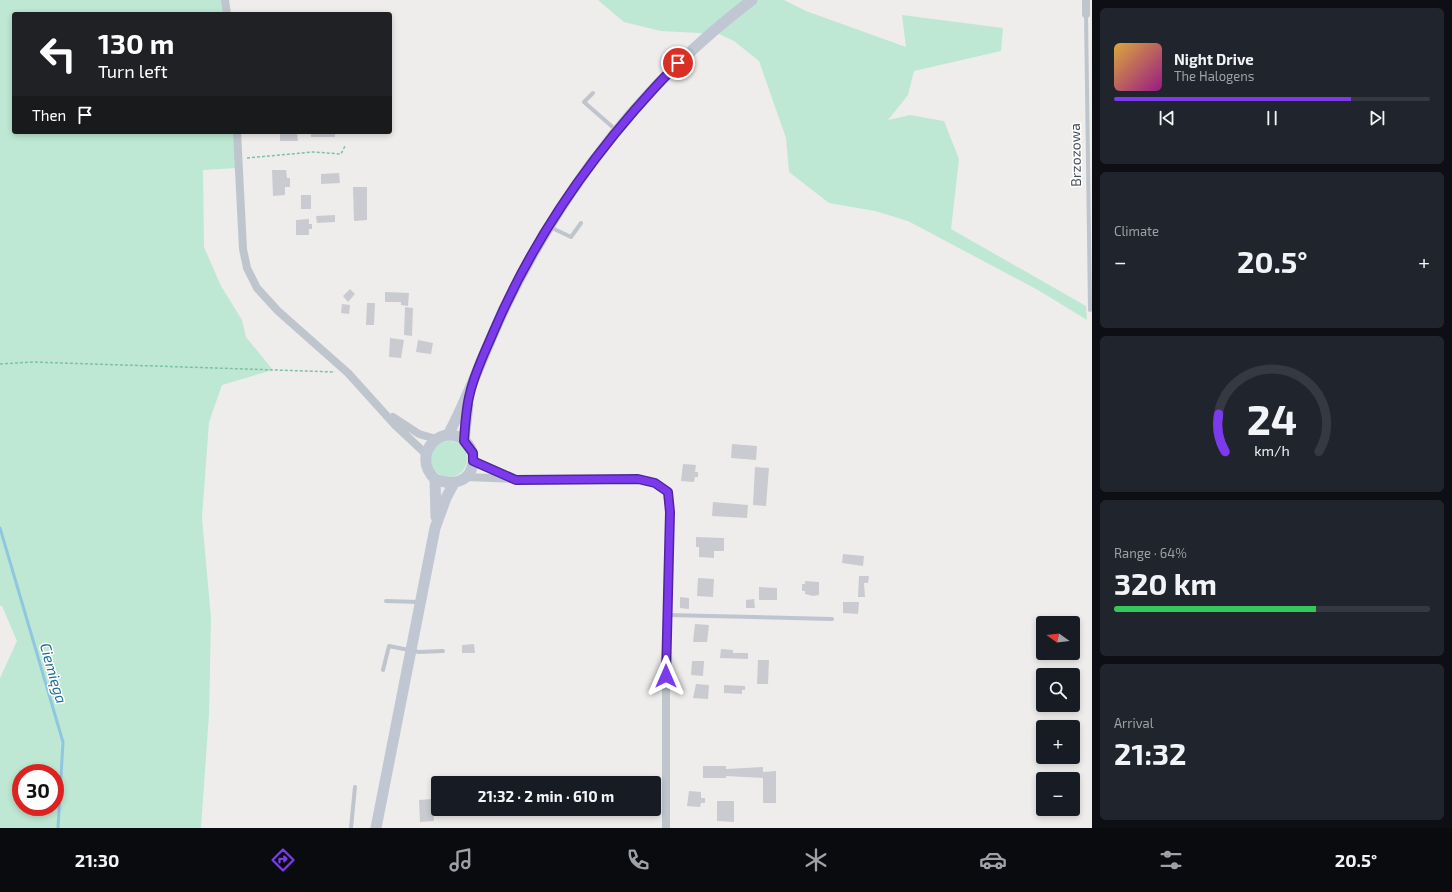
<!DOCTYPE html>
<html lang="en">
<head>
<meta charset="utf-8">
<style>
	:root { --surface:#171b24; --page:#20242c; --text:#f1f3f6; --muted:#9ea1a6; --line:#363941; --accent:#7c3aed }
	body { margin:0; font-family:"Exo 2",sans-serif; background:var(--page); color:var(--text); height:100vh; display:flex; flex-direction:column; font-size:15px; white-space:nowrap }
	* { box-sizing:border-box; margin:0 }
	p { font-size:13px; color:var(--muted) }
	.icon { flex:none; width:22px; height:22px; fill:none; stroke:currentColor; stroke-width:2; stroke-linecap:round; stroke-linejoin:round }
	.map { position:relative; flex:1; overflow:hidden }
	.drawer { display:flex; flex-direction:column; gap:8px; padding:8px; background:#0d0f14; width:360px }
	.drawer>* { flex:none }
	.banner { position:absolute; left:12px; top:12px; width:380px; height:122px; border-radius:4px; box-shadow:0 2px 6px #0003; background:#202124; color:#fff; overflow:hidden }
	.needle { width:26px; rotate:284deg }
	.buttons { position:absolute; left:1036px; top:616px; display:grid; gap:8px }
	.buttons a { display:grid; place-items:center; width:44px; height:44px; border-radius:4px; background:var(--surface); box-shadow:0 2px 6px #0003; font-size:20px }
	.speed { position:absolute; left:12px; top:764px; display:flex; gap:8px; font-size:20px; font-weight:700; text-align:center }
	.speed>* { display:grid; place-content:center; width:52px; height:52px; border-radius:50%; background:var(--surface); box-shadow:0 2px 6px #0003; line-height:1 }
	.speed .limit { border:6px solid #d22; background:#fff; color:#111 }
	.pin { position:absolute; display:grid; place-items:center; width:34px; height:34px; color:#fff; margin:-17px; border:2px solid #fff; border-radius:50%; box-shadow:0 1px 4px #0007 }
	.me { position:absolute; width:44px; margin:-22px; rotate:0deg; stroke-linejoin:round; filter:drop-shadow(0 0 3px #0008) }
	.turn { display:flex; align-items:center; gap:14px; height:84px; padding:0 20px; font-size:18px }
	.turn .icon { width:52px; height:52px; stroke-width:2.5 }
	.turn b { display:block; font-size:28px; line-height:34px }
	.then { display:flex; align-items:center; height:38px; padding:0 20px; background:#0003; gap:8px; font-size:15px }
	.big { font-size:30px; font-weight:700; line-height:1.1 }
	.drawer .card { flex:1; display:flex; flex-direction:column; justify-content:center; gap:6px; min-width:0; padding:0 14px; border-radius:6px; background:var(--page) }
	.drawer .dial { align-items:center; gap:0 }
	.dial svg { height:104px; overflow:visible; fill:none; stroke:var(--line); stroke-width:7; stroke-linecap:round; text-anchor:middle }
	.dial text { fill:var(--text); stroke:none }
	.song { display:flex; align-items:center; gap:12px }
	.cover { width:48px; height:48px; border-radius:6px; background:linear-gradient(135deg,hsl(40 70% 55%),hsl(310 70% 35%)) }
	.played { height:4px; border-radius:2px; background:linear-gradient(90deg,var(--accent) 75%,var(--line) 75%) }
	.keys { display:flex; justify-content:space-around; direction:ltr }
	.heat { display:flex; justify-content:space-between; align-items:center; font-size:22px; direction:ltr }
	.charge { height:6px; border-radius:3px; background:linear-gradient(90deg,#34c759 64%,var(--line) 0) }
	.trip { position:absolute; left:431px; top:776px; width:230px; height:40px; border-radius:4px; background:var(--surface); box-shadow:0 2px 6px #0003; font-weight:700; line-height:40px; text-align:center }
	.tab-bar { display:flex; height:64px; justify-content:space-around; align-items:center; background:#090b0e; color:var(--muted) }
	.tab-bar .icon { width:28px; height:28px }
	.tab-bar .active { color:var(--accent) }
	.tab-bar b { font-size:18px; color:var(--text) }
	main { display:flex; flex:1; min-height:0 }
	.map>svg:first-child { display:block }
	.green { fill:#bee8d3; fill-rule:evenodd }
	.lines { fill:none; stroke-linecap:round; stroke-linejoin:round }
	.stream { stroke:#90c7e0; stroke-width:3 }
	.building { fill:#cacbd0 }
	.path { stroke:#7bc2a6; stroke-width:1.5; stroke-dasharray:3 2; stroke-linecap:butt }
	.service { stroke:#bfc5cd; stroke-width:4 }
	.minor { stroke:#bfc5cd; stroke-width:8 }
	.secondary { stroke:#c0c7d3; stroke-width:11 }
	.route-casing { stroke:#51269a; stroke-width:10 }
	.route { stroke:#7c3aed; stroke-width:7 }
	.labels { text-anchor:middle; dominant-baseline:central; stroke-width:3; stroke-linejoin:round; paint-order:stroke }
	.street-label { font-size:14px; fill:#474d57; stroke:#fff }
	.water-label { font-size:15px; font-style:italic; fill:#1c6e95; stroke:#fff }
</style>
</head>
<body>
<main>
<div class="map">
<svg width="1092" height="828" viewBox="0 0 1092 828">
	<rect width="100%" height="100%" fill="#efecec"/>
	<g class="green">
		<path d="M0 0H225L227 14H14V132H237V168L203 170 204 247 221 286 242 320 246 337 273 370 222 385 209 422 202 518 211 618 209 714 201 828H0V678L17 641 2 606H0ZM21 773H55V807H21Z"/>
		<path d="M598 0H784L806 11 906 47 902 15 1003 28 1001 51 914 71 908 95 888 120 910 115 944 121 959 159 951 229 1086 306 1087 320 1038 290 908 221 875 211 829 203 789 172 786 138 759 61 734 41 719 34 661 31 624 22Z"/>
		<circle cx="449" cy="459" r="18"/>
	</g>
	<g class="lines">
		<path class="stream" d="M0 528 63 742 58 828"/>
	</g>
	<g class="building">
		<path d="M280 132H297L298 141H280Z"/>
		<rect x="311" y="132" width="24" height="5"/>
		<path d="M272 170H286L287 178H290V187H285V195L273 196Z"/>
		<path d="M339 173 340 183 321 184V174Z"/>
		<path d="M353 187H367V220L354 221Z"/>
		<rect x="301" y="195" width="10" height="14"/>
		<path d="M335 215V222L317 223 316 216Z"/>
		<path d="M309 219V224H312V229H309V235H296V220Z"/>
		<path d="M350 289 355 294 348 302 343 296Z"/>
		<path d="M385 292 409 293 408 306 401 305V302H385Z"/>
		<path d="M367 303H375L374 325H366Z"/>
		<path d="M342 304 350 305 349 314 341 313Z"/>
		<path d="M405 307 413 308 412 336 404 335Z"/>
		<path d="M390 338 404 340 401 358 389 357Z"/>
		<path d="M418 340 433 343 431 354 416 352Z"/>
		<path d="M732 444 757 446 756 460 731 458Z"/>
		<path d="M683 464 696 465 695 472H698V477H695L694 482 681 481Z"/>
		<path d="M755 467 769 468 766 506 753 505Z"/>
		<path d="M713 502 748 505 747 518 712 516Z"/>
		<path d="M696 537 724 538V551H714V558L699 557V547H696Z"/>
		<path d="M843 554 864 556 863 566 842 563Z"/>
		<path d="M859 576H869L868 583H864L865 597H858Z"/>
		<path d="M698 578 714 579 713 597 697 596Z"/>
		<path d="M805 581 819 582V595L813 596 805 594V591H802V584H805Z"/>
		<path d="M759 587 777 588V600H759Z"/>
		<path d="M680 597 689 598V609L680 608Z"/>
		<path d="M754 599 755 608H746V600Z"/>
		<path d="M843 602H859L858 614 843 613Z"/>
		<path d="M695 624 709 625 707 642H693Z"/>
		<path d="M474 644 475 653H462V645Z"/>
		<path d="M721 649 733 650V653H748V659L720 658Z"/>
		<path d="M758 660H769L768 684H757Z"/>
		<path d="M692 661H704L703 676 691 675Z"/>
		<path d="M696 684 709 685 708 699 693 698Z"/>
		<path d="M724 685 745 686V690H742V694L724 693Z"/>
		<path d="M703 766H726V769L763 767V772L776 771V803H763V778L726 776V778H703Z"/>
		<path d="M689 791 701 792V798H705V803H701L700 807 687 806Z"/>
		<path d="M432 799 434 821 420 822 419 800Z"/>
		<path d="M717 801H734V822L717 821Z"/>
	</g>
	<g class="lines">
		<g class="path">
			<path d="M247 158 313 152 341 154 345 146"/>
			<path d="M0 364 33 362 335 372"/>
		</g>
		<g class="service">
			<path d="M1086 14 1090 310"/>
			<path d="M593 93 584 102 616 130"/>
			<path d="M550 227 571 237 581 223"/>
			<path d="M386 601 419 602"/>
			<path d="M667 615 832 619"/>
			<path d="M383 670 389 646 419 652 443 651"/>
			<path d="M351 828 355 787"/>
		</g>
		<g class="minor">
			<path d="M225 0 227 14"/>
			<path d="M1086 0V14"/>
			<path d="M237 132 243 249 247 268 257 288 278 311 348 373 395 425 426 454"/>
			<path d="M393 417 419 434 436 439"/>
			<path d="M473 461 512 478"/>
			<path d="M466 477 539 480 638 479 655 483 668 492 670 512 666 652V828"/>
		</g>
		<g class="secondary">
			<path d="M448 435C471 392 486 346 507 303 565 185 647 79 752 0"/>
			<path d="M464 441 468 405"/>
			<path d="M435 479C451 486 470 483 473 463 474 456 472 449 467 443 444 419 409 454 435 479L436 517"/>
			<path d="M376 828 435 528 446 498 454 483"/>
		</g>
	</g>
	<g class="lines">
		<g class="route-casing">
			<path id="route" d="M666 676 670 512 668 492 655 483 638 479 516 480 473 461V453L464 441C465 425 466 408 470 393 475 372 485 352 493 333 536 231 601 142 678 63"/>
		</g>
		<use href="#route" class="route"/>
	</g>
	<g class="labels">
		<g class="street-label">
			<text transform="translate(1075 155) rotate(-91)">Brzozowa</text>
		</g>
		<g class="water-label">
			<text transform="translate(54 673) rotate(74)">Ciemięga</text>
		</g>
	</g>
</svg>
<div class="buttons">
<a><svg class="needle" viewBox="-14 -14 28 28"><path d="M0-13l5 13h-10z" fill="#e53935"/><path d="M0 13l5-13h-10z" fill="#9ea1a6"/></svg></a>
<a><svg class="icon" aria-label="search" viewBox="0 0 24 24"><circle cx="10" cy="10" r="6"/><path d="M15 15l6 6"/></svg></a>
<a>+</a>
<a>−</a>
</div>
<div class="speed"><div class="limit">30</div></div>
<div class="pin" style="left:678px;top:63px;background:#d93025"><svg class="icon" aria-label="arrive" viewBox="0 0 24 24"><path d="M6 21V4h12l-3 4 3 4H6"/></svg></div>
<svg class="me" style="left:666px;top:676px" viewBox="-20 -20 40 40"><path d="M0-17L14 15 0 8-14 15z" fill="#7c3aed" stroke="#fff" stroke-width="4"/></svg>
<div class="trip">21:32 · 2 min · 610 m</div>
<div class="banner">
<div class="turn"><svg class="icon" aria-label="left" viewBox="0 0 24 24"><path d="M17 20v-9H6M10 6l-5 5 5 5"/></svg><div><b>130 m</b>Turn left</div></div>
<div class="then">Then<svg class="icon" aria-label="arrive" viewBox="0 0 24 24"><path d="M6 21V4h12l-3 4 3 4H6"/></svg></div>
</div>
</div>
<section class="drawer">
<div class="card">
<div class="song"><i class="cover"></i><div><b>Night Drive</b><p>The Halogens</p></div></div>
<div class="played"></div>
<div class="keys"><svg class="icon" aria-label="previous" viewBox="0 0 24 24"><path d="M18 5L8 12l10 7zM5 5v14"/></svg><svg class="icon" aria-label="pause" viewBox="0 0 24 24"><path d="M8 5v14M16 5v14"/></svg><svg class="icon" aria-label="next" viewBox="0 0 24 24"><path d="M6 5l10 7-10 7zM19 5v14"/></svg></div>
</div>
<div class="card"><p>Climate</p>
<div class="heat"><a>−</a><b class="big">20.5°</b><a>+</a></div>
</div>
<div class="card dial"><svg viewBox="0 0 100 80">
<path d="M14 69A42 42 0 1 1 86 69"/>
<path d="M14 69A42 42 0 0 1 9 40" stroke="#7c3aed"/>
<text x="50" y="56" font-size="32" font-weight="700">24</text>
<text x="50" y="72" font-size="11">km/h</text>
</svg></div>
<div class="card"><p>Range · 64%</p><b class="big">320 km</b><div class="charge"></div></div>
<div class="card"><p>Arrival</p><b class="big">21:32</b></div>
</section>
</main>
<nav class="tab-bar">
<b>21:30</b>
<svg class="icon active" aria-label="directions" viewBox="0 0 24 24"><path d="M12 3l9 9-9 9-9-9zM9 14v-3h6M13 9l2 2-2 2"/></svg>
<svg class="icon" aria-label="music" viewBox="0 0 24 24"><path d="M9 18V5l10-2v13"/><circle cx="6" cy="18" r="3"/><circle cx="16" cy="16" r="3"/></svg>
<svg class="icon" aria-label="phone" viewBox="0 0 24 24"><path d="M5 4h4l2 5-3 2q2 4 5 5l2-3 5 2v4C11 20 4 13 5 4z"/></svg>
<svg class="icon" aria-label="climate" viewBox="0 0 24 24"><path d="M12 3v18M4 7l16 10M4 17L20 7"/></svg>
<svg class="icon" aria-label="car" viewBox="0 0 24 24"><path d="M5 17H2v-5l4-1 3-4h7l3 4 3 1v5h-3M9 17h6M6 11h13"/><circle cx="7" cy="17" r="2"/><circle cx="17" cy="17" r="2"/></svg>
<svg class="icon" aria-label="filters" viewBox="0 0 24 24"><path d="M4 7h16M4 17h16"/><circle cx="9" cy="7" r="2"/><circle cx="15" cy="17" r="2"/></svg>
<b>20.5°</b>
</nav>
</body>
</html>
